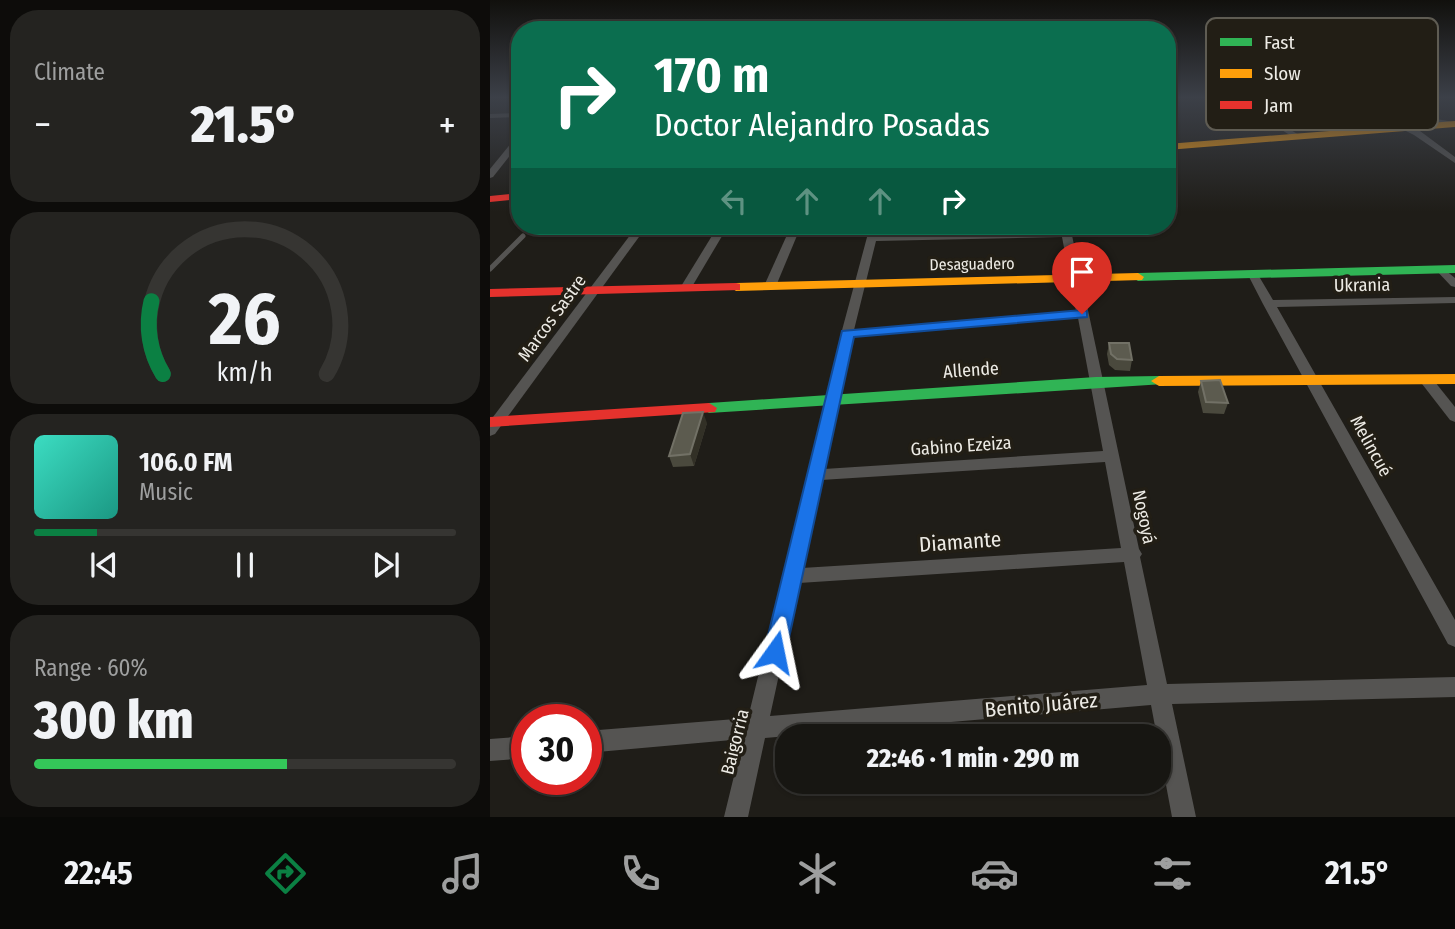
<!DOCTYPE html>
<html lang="en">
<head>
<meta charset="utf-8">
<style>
	:root { --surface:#171612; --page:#242320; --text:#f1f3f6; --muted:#9e9f9f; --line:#363532; --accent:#0b8043 }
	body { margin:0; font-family:"Fira Sans Condensed",sans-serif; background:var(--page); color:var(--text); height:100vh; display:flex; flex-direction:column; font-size:26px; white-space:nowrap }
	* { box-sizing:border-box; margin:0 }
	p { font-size:23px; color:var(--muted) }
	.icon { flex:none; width:38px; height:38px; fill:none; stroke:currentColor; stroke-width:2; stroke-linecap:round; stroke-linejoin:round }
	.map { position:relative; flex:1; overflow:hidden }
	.drawer { display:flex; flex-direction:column; gap:10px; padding:10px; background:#0d0c0a; width:490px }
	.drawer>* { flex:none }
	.top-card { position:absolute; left:21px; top:21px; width:665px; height:214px; border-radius:28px; box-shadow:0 2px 5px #0004,0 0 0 2px var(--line); background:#0b6e4f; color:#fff; overflow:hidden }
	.speed { position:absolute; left:21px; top:704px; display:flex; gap:14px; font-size:35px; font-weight:700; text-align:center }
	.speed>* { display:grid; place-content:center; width:91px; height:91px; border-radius:50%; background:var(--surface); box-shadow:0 2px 5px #0004,0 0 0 2px var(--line); line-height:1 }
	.speed .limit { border:10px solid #d22; background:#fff; color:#111 }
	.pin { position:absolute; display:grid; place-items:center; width:60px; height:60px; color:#fff; margin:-72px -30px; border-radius:50% 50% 50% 0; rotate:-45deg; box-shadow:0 0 7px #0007 }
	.pin .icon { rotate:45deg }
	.me { position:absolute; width:77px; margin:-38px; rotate:12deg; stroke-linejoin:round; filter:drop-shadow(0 0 5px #0008) }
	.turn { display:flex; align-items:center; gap:24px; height:147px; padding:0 28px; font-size:32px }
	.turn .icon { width:91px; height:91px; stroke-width:2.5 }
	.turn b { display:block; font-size:49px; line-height:60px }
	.lanes { display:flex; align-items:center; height:66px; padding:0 28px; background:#0003; justify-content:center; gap:35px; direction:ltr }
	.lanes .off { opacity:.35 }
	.big { font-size:52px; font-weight:800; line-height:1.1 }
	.drawer .card { flex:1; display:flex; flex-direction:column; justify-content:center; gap:10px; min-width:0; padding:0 24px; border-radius:28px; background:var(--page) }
	.drawer .dial { align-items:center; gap:0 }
	.dial svg { height:182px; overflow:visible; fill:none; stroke:var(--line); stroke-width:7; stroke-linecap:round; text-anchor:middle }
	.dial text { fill:var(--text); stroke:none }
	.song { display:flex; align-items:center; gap:21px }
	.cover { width:84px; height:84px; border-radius:10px; background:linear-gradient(135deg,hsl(170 70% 55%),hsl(170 70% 35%)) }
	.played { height:7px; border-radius:4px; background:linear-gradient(90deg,var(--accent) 15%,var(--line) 15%) }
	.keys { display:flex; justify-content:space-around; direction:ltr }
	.heat { display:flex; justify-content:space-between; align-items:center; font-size:38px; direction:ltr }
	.charge { height:10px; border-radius:5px; background:linear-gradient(90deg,#34c759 60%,var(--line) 0) }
	.trip { position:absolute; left:285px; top:724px; width:396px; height:70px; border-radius:28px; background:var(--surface); box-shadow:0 2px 5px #0004,0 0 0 2px var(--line); font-weight:800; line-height:70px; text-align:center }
	.tab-bar { display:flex; height:112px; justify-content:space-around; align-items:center; background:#090907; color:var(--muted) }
	.tab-bar .icon { width:49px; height:49px }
	.tab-bar .on { color:var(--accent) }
	.tab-bar b { font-size:32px; color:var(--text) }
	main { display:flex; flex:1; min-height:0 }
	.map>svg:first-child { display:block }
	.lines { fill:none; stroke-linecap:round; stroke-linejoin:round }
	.lane { stroke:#555452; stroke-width:5 }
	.street { fill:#555452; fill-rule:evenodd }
	.fast { fill:#30b455; fill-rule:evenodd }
	.slow { fill:#ff9f0a; fill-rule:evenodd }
	.jam { fill:#e5322d; fill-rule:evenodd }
	.wall { fill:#4a493d }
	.shaded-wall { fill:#323026 }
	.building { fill:#5c5b4f; stroke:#727166; stroke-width:2 }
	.route { fill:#1a73e8; stroke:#114b97; stroke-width:2 }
	.labels { text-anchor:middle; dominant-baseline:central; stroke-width:7; stroke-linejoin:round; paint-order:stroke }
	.far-street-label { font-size:16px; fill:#edebe5; stroke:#221e15 }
	.street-label { font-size:18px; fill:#edebe5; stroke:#221e15 }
	.near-street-label { font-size:21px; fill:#edebe5; stroke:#221e15 }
	.key { fill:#221e15; stroke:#5f5c53; stroke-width:2 }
	.key-label { font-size:19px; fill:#edebe5 }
</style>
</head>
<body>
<main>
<section class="drawer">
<div class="card"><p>Climate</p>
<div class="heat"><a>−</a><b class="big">21.5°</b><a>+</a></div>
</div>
<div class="card dial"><svg viewBox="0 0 100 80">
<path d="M14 69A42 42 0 1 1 86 69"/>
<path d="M14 69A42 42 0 0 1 9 37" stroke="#0b8043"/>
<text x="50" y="56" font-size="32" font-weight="700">26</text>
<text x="50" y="72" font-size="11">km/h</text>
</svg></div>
<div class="card">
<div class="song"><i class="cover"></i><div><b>106.0 FM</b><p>Music</p></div></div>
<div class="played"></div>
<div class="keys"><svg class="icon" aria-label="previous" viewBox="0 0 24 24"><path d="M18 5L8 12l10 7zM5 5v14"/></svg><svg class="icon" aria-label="pause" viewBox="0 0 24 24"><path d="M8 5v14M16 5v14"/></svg><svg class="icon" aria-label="next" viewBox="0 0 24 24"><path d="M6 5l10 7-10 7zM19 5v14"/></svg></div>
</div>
<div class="card"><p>Range · 60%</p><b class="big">300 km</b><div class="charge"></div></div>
</section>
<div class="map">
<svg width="965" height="817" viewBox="0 0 965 817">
	<rect width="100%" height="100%" fill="#1f1d18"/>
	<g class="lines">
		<path class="lane" d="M0 269 33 236"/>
		<g class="street">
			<path d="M740 97H748L771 112 867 106 964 122 965 126 867 110 778 116 809 135V139H806Z"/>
			<path d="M30 113V117L0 118V114Z"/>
			<path d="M905 120 930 131 965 157V163L924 135 902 124 901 122Z"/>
			<path d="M27 136H30V143L3 177 0 178V169Z"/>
			<path d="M677 136 690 144V148H684L677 142Z"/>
			<path d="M147 226H157L5 434 0 436V421Z"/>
			<path d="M228 226H238L200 290H192L190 288Z"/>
			<path d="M301 226H311L286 286 284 288H276L274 286Z"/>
			<path d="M380 226H390L388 235 571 231 570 226H580L649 549 652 554 650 557 677 684 965 677V697L682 704 706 817H682L661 705 275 738 258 817H234L253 739 96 753V731L258 718 351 334ZM572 237 586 311 364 330 386 241ZM588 318 613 451 334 469 362 337ZM615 462 631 548 312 568 331 480ZM634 562 657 685 280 716 309 583Z"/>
			<path d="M950 266 965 278V287L961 286 945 269Z"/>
			<path d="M762 270 767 273 783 300 965 297V303L787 307 965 620V647L958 644 773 304 757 273Z"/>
			<path d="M936 376 941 377 965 407V422L960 420 929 380Z"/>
			<path d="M37 736V758L0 761V739Z"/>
		</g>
		<g class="fast">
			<path d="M965 265V273L648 281 642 277 648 273Z"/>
			<path d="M669 376 674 378 677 381 674 384 219 413 211 408 219 403 606 377Z"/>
		</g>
		<g class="slow">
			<path d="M965 121V127L677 150V144Z"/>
			<path d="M648 273 654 277 652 280 246 291 240 287 246 283Z"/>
			<path d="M965 374V384L669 386 661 381 669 376Z"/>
		</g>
		<g class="jam">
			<path d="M30 193V199L0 202V196Z"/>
			<path d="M246 283 250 284V290L0 297V289Z"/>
			<path d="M219 403 227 408 225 412 0 427V417Z"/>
		</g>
	</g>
	<g class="wall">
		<path d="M619 343 642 360 640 371 625 370 619 365 617 354Z"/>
		<path d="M711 381 738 403 734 414 713 413 708 392Z"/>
		<path d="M217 423 204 466 183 467 179 456Z"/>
	</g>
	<path class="shaded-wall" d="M213 412 217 423 204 466 200 454Z"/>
	<g class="building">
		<path d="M619 343H639L642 360 627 359 621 354Z"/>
		<path d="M730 380 738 403 716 402 711 381Z"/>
		<path d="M213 412 200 454 179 456 193 413Z"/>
	</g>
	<linearGradient id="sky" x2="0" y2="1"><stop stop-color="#11100d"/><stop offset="0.46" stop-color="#3c4048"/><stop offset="1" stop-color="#3c4048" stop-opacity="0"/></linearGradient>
	<rect width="965" height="212" fill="url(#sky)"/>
	<path class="route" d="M592 310 597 311V317L364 337 296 652 293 660 285 663 277 660 274 652 352 331Z"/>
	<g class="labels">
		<g class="far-street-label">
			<text transform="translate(482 264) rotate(-1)">Desaguadero</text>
		</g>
		<g class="street-label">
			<text transform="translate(872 285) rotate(-1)">Ukrania</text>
			<text transform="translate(62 318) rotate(-54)">Marcos Sastre</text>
			<text transform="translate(481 370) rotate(-4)">Allende</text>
			<text transform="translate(471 446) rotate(-4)">Gabino Ezeiza</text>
			<text transform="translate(881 446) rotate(61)">Melincué</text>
			<text transform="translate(654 517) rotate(78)">Nogoyá</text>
			<text transform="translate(245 742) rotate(-76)">Baigorria</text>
		</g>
		<g class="near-street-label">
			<text transform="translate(470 542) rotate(-4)">Diamante</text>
			<text transform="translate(551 705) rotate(-5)">Benito Juárez</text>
		</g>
	</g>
	<rect x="716" y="18" width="232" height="112" rx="10" class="key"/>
	<rect x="730" y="38" width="32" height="8" fill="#30b455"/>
	<rect x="730" y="69" width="32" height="9" fill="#ff9f0a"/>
	<rect x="730" y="101" width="32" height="8" fill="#e5322d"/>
	<g class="key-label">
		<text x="774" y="49">Fast</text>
		<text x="774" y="80">Slow</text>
		<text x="774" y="112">Jam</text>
	</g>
</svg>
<div class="speed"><div class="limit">30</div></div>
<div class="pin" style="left:592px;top:314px;background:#d93025"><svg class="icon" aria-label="arrive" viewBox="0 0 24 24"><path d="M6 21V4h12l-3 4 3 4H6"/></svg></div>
<svg class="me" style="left:285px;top:652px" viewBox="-20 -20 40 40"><path d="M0-17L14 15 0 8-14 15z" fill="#1a73e8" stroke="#fff" stroke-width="4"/></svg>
<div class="trip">22:46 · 1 min · 290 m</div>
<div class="top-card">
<div class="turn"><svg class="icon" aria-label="right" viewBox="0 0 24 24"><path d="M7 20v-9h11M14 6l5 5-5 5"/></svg><div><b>170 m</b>Doctor Alejandro Posadas</div></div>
<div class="lanes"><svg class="icon off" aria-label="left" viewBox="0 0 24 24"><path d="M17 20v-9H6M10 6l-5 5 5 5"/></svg><svg class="icon off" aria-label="ahead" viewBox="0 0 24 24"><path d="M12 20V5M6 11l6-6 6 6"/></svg><svg class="icon off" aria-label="ahead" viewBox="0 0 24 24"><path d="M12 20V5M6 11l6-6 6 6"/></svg><svg class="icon" aria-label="right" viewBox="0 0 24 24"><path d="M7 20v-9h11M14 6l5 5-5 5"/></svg></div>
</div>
</div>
</main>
<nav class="tab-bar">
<b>22:45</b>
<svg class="icon on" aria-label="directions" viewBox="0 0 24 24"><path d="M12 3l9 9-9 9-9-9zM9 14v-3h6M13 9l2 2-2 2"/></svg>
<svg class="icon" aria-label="music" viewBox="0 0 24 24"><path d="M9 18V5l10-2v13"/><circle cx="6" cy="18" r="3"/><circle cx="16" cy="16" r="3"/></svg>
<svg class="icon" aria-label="phone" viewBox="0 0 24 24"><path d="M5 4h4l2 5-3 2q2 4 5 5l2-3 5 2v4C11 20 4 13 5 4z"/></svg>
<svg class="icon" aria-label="climate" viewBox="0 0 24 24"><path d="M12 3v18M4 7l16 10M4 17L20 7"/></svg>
<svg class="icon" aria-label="car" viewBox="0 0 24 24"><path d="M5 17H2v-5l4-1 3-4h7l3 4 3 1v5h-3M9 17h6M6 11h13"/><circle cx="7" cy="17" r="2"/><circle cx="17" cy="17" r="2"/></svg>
<svg class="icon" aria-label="filters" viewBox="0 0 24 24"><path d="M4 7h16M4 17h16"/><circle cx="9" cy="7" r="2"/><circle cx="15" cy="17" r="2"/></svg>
<b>21.5°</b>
</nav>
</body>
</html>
